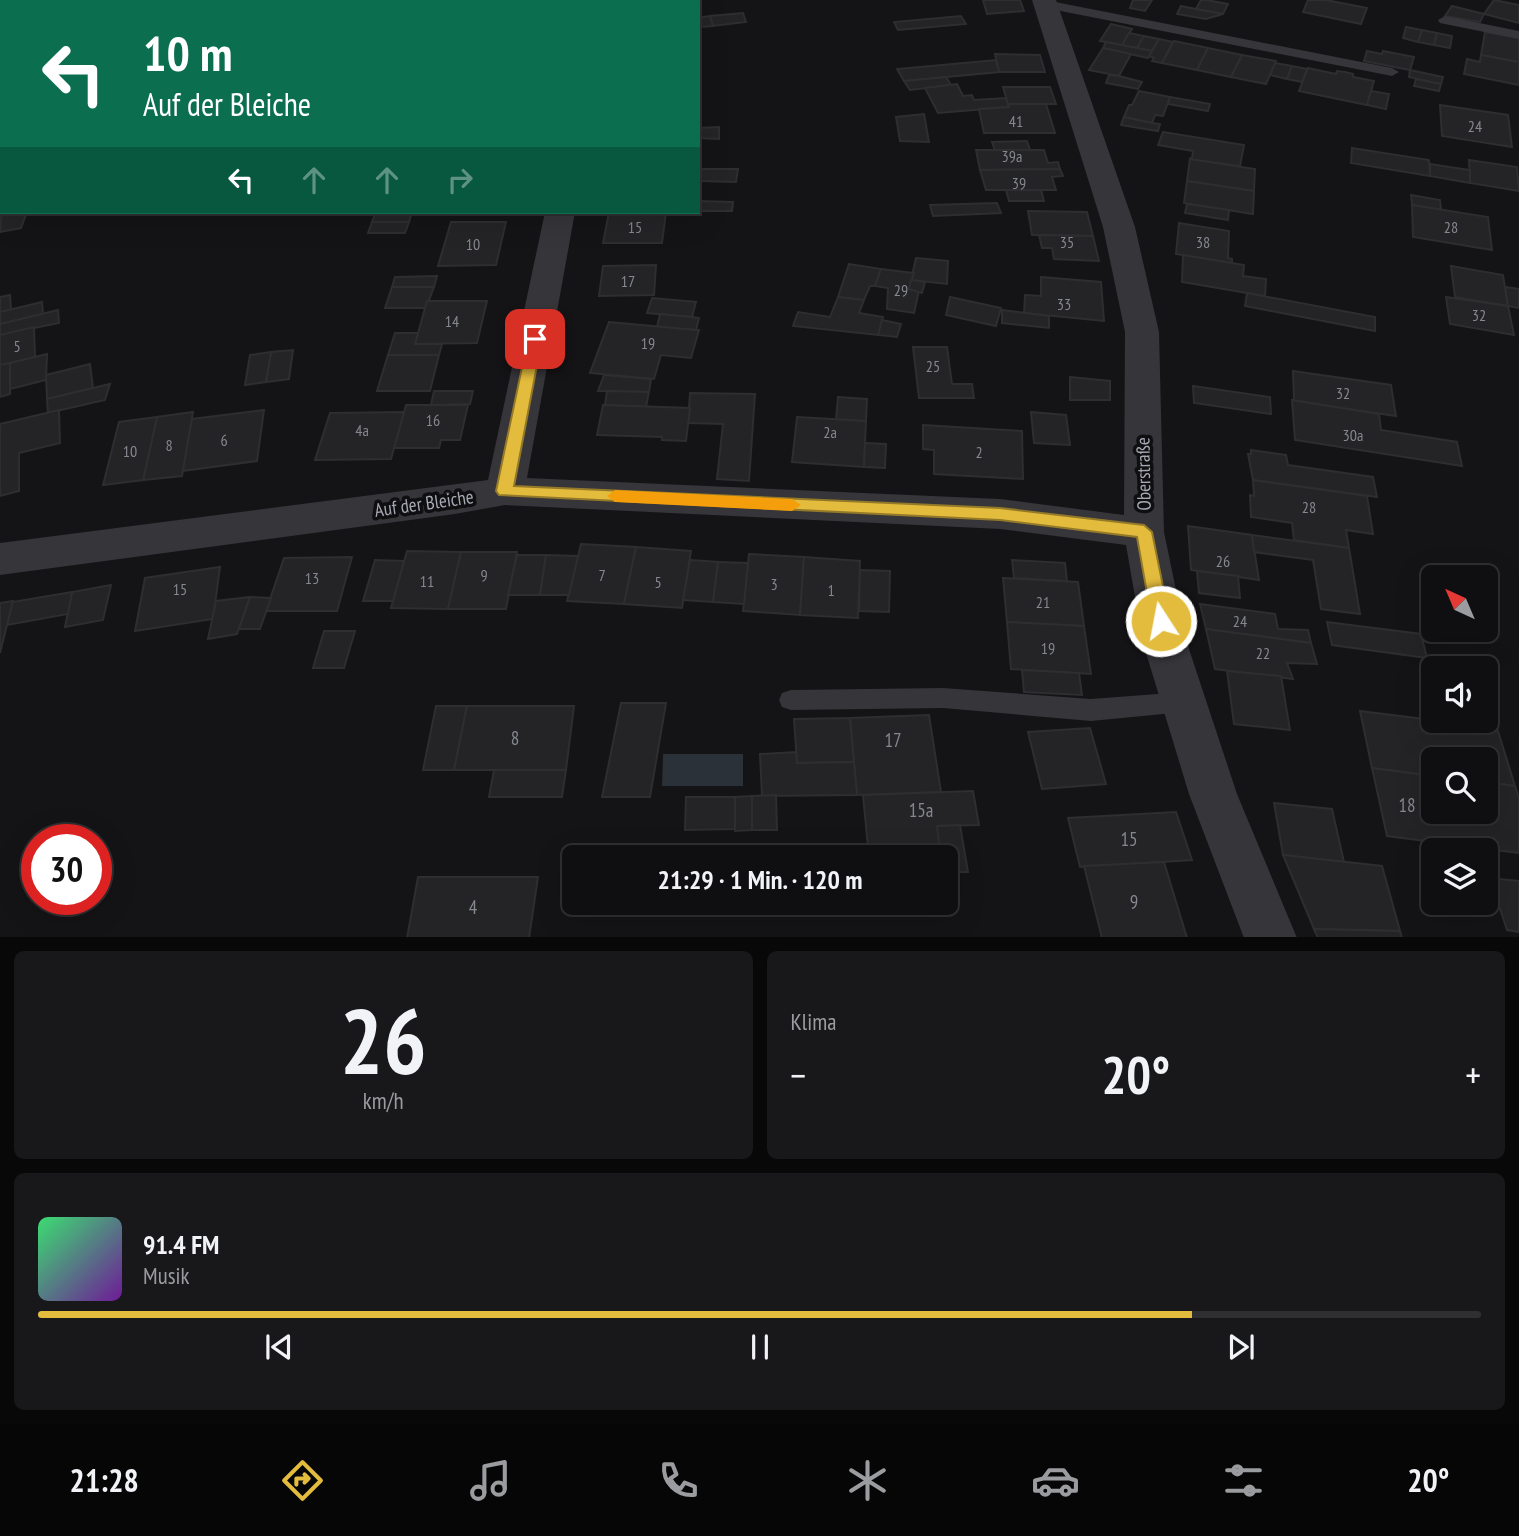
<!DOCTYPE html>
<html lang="de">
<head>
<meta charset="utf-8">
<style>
	:root { --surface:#0f0e10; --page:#181719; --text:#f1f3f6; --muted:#9b9c9f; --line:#2f2e30; --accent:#e3bc3d }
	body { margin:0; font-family:"PT Sans Narrow",sans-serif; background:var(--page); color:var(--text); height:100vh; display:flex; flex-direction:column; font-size:26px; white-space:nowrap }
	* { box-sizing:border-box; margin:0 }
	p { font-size:23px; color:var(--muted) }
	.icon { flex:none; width:38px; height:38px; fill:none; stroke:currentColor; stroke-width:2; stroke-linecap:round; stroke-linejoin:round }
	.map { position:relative; height:937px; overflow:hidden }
	.details { display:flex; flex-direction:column; gap:14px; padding:14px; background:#080809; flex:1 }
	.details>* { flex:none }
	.hud { position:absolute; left:0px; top:0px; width:700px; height:214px; box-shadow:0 7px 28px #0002,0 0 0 2px var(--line); background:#0b6e4f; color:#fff; overflow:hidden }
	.needle { width:46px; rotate:316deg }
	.tools { position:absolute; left:1421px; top:565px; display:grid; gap:14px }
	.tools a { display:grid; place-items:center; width:77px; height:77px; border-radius:10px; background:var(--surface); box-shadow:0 7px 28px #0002,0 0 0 2px var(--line); font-size:35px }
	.speed { position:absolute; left:21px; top:824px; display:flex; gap:14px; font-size:35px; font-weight:700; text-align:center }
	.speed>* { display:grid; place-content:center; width:91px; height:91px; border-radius:50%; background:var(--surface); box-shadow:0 7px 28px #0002,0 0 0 2px var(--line); line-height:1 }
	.speed .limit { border:10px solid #d22; background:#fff; color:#111 }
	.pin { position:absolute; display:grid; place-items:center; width:60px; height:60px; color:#fff; margin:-30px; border-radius:14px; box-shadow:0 4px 10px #0006 }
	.me { position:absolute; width:77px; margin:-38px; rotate:349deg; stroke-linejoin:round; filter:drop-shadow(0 0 5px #0008) }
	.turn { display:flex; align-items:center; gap:24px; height:147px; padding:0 28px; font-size:32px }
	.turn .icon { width:91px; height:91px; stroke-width:2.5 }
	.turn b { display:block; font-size:49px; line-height:60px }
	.lanes { display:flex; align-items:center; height:66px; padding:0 28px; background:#0003; justify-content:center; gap:35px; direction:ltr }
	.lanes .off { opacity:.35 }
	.big { font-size:52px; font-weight:800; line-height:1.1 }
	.details .card { flex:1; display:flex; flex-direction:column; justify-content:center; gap:10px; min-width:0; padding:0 24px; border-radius:10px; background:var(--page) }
	.details .dial { align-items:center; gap:0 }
	.dial b { font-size:91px; line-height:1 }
	.song { display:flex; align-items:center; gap:21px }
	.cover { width:84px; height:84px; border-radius:10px; background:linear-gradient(135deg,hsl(140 70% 55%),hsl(280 70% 35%)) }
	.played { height:7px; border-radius:4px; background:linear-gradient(90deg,var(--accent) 80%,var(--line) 80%) }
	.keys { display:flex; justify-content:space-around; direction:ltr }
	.heat { display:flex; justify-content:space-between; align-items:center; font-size:38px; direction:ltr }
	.details .tiles { flex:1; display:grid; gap:14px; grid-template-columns:1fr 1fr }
	.card:last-child { grid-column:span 2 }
	.trip { position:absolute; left:562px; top:845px; width:396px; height:70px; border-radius:10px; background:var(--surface); box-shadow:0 7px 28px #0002,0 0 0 2px var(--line); font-weight:800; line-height:70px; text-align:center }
	.dock { display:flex; height:112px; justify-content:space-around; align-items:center; background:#060606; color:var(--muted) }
	.dock .icon { width:49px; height:49px }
	.dock .active { color:var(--accent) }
	.dock b { font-size:32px; color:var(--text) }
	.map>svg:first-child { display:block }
	.green { fill:#1a1f1b }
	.water { fill:#2b3138 }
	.building { fill:#242426; stroke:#2e2e31; stroke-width:2 }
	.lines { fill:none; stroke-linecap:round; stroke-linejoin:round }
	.lane { fill:#35353a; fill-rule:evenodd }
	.street { fill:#35353a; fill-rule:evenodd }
	.route { fill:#e3bc3d; stroke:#947a28; stroke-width:2 }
	.slow { fill:#f59e0b }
	.labels { text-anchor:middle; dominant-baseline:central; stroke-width:7; stroke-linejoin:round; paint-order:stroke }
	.number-label { font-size:16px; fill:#868890 }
	.street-label { font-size:19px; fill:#a6a9b4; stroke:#0f0e10 }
	.near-number-label { font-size:19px; fill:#868890 }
</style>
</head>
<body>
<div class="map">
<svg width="1519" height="938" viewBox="0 0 1519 938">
	<rect width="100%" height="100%" fill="#141315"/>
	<path class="green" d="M0 0H142L2 2 0 144Z"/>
	<path class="water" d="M663 754H743V786H662Z"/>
	<g class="building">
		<path d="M983 0H1020L1024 11 987 14Z"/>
		<path d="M1133 0H1152L1145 11 1130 8Z"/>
		<path d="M1201 0H1207L1228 4 1223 14 1196 9Z"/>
		<path d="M1308 0H1326L1367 8 1361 24 1303 12Z"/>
		<path d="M1494 0 1519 5V23L1484 14Z"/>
		<path d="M1181 6 1196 9 1223 14 1206 19 1177 14Z"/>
		<path d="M1452 6 1484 14 1480 22 1445 16Z"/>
		<path d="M743 13 746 22 713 26 710 16Z"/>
		<path d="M710 16 713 26 699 27 698 18Z"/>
		<path d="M961 16 966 24 898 30 894 22Z"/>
		<path d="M1111 24 1132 29 1122 45 1100 41Z"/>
		<path d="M1406 27 1422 30 1418 42 1403 38Z"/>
		<path d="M1422 30 1437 33 1434 45 1418 42Z"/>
		<path d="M1485 32 1519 38V62L1481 55Z"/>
		<path d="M1129 33 1144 36 1137 48 1122 45Z"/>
		<path d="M1437 33 1452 36 1450 48 1434 45Z"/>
		<path d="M1144 36 1159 39 1152 51 1137 48Z"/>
		<path d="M1159 39 1173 42 1162 63 1152 61 1154 58 1149 56Z"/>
		<path d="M1174 41 1208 48 1197 70 1162 63Z"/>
		<path d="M1106 42 1137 48 1152 51 1148 58 1103 48Z"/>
		<path d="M1103 48 1131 54 1119 76 1089 70Z"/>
		<path d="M1208 48 1242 55 1231 77 1197 70Z"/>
		<path d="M1367 51 1382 54 1383 51 1414 57 1410 70 1364 61Z"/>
		<path d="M995 54 1040 55 1045 72H999Z"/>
		<path d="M1242 55 1276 61 1266 84 1231 77Z"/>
		<path d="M1481 55 1519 62V85L1464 74 1467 59 1480 62Z"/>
		<path d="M996 60 999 72 904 81 897 69Z"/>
		<path d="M1275 63 1292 66 1287 79 1270 75Z"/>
		<path d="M1292 66 1307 69 1302 82 1287 79Z"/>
		<path d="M1308 68 1336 74 1337 71 1345 72 1353 74V77L1374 81 1367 105 1299 91Z"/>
		<path d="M1410 70 1443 77 1441 84 1409 77Z"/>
		<path d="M1109 75 1119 76 1142 82 1138 89 1106 83Z"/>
		<path d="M946 77 951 85 910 90 904 81Z"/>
		<path d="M1416 79 1441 84 1439 91 1414 86Z"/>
		<path d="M957 84 963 96 972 95 974 100 1006 98 1009 107 938 113 925 88Z"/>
		<path d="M1003 87H1050L1056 104H1008Z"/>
		<path d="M1139 91 1170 97 1163 116 1155 115 1152 123 1124 117 1129 105H1132Z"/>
		<path d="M1371 91 1389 94 1386 109 1367 105Z"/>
		<path d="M1170 97 1210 104 1208 111 1168 104Z"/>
		<path d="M1008 104H1046L1055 133H984L979 109 1009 107Z"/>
		<path d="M1440 105 1508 115 1512 147 1442 136Z"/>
		<path d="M924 114 929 142 900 141 896 117Z"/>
		<path d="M1124 117 1152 123 1160 124 1158 131 1121 125Z"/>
		<path d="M719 127V139L698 138V128Z"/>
		<path d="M1163 132 1244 145 1240 166 1189 159 1192 158 1193 151 1158 145Z"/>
		<path d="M1027 141 1030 150H995L992 142Z"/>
		<path d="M1352 148 1429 160 1430 176 1351 163Z"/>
		<path d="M976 150H1044L1048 163 1058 162 1060 169 980 170Z"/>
		<path d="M1190 159 1255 169 1254 191 1187 181Z"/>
		<path d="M1469 160 1517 167 1519 191 1470 183Z"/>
		<path d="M1430 164 1470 170V183L1430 176Z"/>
		<path d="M701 169H738L736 182 700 181Z"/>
		<path d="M1060 169 1063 176 1052 177 1056 190H986L980 170Z"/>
		<path d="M1187 181 1254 191 1253 214 1184 203Z"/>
		<path d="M1006 190H1041L1044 201H1009Z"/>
		<path d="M1411 195 1440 200 1441 210 1412 205Z"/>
		<path d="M698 201 733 202 732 211H698Z"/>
		<path d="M997 203 1001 213 933 216 930 205Z"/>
		<path d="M1187 204 1229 210 1228 220 1185 213Z"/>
		<path d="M1412 205 1488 217 1492 250 1413 237Z"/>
		<path d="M2 206V212H27L21 228 0 232Z"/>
		<path d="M1028 211 1087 212 1093 236 1032 235Z"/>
		<path d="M376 212H412L409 222H372Z"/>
		<path d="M609 212H666L662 243H603Z"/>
		<path d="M372 222H409L405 233H368Z"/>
		<path d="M451 222H506L496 265 438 266Z"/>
		<path d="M1179 223 1229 231 1228 258 1232 259V263L1176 254Z"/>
		<path d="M1039 235 1093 236 1099 261 1054 259 1052 248H1042Z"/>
		<path d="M1183 255 1244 265 1243 276 1266 279 1265 296 1182 282Z"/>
		<path d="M916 258 948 261 947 284 911 280Z"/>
		<path d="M849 264 881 269 875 286H870L864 300 838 297Z"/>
		<path d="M656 265 654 295 599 296 603 266Z"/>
		<path d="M1451 266 1503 275 1508 306 1455 297Z"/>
		<path d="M881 269 914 273 909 289 919 291 914 313 887 309 888 288 875 286Z"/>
		<path d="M437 276 434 287H392L395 277Z"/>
		<path d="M1041 277 1101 282 1104 321 1024 313 1025 295 1041 296Z"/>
		<path d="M911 280 925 282 922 293 909 289Z"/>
		<path d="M392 287H434L426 308H385Z"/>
		<path d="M1505 287 1519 289V308L1508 306Z"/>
		<path d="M1247 293 1375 317V331L1245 306Z"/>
		<path d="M10 295 11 310 0 312V297Z"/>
		<path d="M838 297 864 300 859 313 883 317 878 335 793 326 798 312 830 317Z"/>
		<path d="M950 297 1001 308 996 326 946 315Z"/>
		<path d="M1446 297 1508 306 1514 335 1450 324Z"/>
		<path d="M652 298 696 302 692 317 647 313Z"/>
		<path d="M427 301H487L477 343 415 344Z"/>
		<path d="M42 302 43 314 0 324V312Z"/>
		<path d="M58 310 59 323 0 335V324Z"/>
		<path d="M1002 310 1049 316V328L1002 323Z"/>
		<path d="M660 314 692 317 699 318 696 330 657 327Z"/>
		<path d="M882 320 901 324 897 337 878 335Z"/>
		<path d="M609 322 696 330H699L691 358 661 355 654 379 590 373Z"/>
		<path d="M34 327 35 357 0 365V335Z"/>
		<path d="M395 333H418L415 344H442L439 355H388Z"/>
		<path d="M913 347H947L952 384H972L974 398H919Z"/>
		<path d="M293 350 289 379 266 382 271 352Z"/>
		<path d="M271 352 266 382 245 385 250 355Z"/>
		<path d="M47 354 46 380 10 389V363Z"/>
		<path d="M388 355H439L430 391H377Z"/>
		<path d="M10 363V394L0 397V365Z"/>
		<path d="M90 364 93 388 47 399 46 375Z"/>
		<path d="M1293 371 1391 385 1396 416 1294 401Z"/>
		<path d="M604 375 651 379 649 392 598 391Z"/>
		<path d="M1070 377 1110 381V400H1070Z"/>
		<path d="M110 384 105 400 48 413 47 399Z"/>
		<path d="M1193 386 1270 397 1271 414 1194 403Z"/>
		<path d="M434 391H473L470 404 431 405Z"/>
		<path d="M607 391 649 392 646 407 605 405Z"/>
		<path d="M690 393 755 394 749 481 717 479 723 424 688 423Z"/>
		<path d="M838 397 867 399 866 421 836 420Z"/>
		<path d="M1292 400 1379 414 1381 430 1457 442 1462 466 1295 440Z"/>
		<path d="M406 405H468L460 440H441L439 448H394Z"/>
		<path d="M603 405 690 408 686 441 662 440V437L597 435Z"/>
		<path d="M59 410 60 443 19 453V491L0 496V424Z"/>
		<path d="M264 410 257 461 182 471 192 419Z"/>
		<path d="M193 412 182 476 143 480 157 417Z"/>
		<path d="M404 412 391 459 315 460 330 413Z"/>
		<path d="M1031 412 1066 415 1070 445 1034 443Z"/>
		<path d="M157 417 143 480 103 485 119 422Z"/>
		<path d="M797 417 866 421 864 467 792 462Z"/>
		<path d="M923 425 1022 431 1023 479 934 474V450L923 449Z"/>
		<path d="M865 443 886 444 885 468 864 467Z"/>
		<path d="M1251 450 1286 455 1288 465 1373 477 1377 497 1253 480 1248 454H1251Z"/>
		<path d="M1253 480 1367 496 1373 534 1346 530 1349 548 1294 540 1292 523 1251 517 1250 495 1254 496Z"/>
		<path d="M1188 526 1252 535 1259 580 1191 570Z"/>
		<path d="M1252 535 1349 548 1360 614 1321 609 1313 560 1254 552Z"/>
		<path d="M581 544 636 547 624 604 567 601Z"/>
		<path d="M636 547 691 551 682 608 624 604Z"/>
		<path d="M407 551 461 552 448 609 391 608Z"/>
		<path d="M461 552H517L506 609H448Z"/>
		<path d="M749 554 804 557 800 615 743 611Z"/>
		<path d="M517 555H546L540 595H508Z"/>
		<path d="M546 555 578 556 569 595H540Z"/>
		<path d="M352 557 337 611H266L284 558Z"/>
		<path d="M804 557 860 561 858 618 800 615Z"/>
		<path d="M375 560 404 561 393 601H363Z"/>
		<path d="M690 560 718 562 713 602 683 600Z"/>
		<path d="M1012 560 1065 563 1067 581 1014 578Z"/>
		<path d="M718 562 748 563 744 604 713 602Z"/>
		<path d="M220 567 213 619 135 631 145 578Z"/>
		<path d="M860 570 890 571 889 612 859 611Z"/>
		<path d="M1197 571 1238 576 1240 598 1199 593Z"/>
		<path d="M1003 578 1078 582 1084 626 1007 622Z"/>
		<path d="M111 585 103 620 65 627 72 592Z"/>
		<path d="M72 592 68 614 7 625 12 602Z"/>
		<path d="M250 597 237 634 208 639 216 601Z"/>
		<path d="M250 597 271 598 260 629H239Z"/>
		<path d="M13 601 0 653V603Z"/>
		<path d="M1200 604 1275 614 1278 629 1308 630 1311 643 1206 629Z"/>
		<path d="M1007 622 1084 626 1091 674 1011 669Z"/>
		<path d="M1327 622 1421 634 1427 658 1332 645Z"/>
		<path d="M1206 629 1311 643 1317 664 1287 663 1293 679 1215 669Z"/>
		<path d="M324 631H355L344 668H313Z"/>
		<path d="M1022 670 1079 673 1082 695 1024 692Z"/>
		<path d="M1227 671 1281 676 1290 730 1234 724Z"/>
		<path d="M621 703H666L650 797H602Z"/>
		<path d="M436 706H467L454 770H423Z"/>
		<path d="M467 706H574L566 770H454Z"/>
		<path d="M1360 711 1497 728 1515 786 1486 782V760H1433V776L1372 768Z"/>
		<path d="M929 715 941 792 857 795 850 718Z"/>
		<path d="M850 718 854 762 797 763 794 719Z"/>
		<path d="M1090 728 1106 784 1042 789 1028 732Z"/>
		<path d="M796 752 797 763 854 762 857 795 762 796 760 754Z"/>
		<path d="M1372 768 1433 776V812H1486V782L1515 786 1519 798V853L1387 836Z"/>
		<path d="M494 770H566L562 797H489Z"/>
		<path d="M973 791 979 825 937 826 941 858H869L863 795Z"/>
		<path d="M776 795 777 830H752V796Z"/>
		<path d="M752 796V830L735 831V797Z"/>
		<path d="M686 797H735V829L685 830Z"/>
		<path d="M1274 803 1332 809 1344 862 1283 855Z"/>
		<path d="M1176 812 1192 860 1080 867 1068 818Z"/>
		<path d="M960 825 968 872H945V858H941L937 826Z"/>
		<path d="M1283 855 1382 866 1400 931 1314 929Z"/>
		<path d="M1164 862 1187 938H1102L1084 866Z"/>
		<path d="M418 877H538L529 938H407Z"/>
		<path d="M1490 878 1519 881V932L1507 930Z"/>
		<path d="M1314 929 1400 931 1402 938H1318Z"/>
	</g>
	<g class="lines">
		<g class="lane">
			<path d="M1045 0 1392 68 1399 72 1392 76 1040 7 1038 4Z"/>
			<path d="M1445 16 1519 31V39L1440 23 1438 20Z"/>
			<path d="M943 688 1091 699 1184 692 1193 695 1196 702 1193 709 1184 712 1091 721 943 708 791 710 782 707 779 700 782 693 791 690Z"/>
		</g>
		<g class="street">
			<path d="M342 0H369L341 2Z"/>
			<path d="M591 0H615L590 2Z"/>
			<path d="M1032 0H1056L1135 227 1159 332 1164 532 1187 643 1237 794 1297 938H1244L1189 794 1143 643 1126 545 1000 529 505 505 455 514 0 575V543L488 480 545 212H575L527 478 1000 499 1124 515 1125 332 1103 227Z"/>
			<path d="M2 152V170L0 171V153Z"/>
		</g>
	</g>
	<path class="route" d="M535 334 542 339 514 486 1000 508 1144 525 1152 532 1170 621 1167 626H1155L1152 621 1137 537 1000 520 499 495 496 491 528 339Z"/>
	<path class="slow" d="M615 490 792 499 801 505 792 511 615 502 607 496Z"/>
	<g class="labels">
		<g class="number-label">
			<text x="1016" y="121">41</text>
			<text x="1475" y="126">24</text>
			<text x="1012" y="156">39a</text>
			<text x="1019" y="183">39</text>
			<text x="635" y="227">15</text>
			<text x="1451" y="227">28</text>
			<text x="1067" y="242">35</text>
			<text x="1203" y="242">38</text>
			<text x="473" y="244">10</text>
			<text x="628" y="281">17</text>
			<text x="901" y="290">29</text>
			<text x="1064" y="304">33</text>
			<text x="1479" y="315">32</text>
			<text x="452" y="321">14</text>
			<text x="648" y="343">19</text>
			<text x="17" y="346">5</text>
			<text x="933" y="366">25</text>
			<text x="1343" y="393">32</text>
			<text x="433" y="420">16</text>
			<text x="362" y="430">4a</text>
			<text x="830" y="432">2a</text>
			<text x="1353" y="435">30a</text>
			<text x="224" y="440">6</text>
			<text x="169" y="445">8</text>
			<text x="130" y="451">10</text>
			<text x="979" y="452">2</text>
			<text x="1309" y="507">28</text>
			<text x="1223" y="561">26</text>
			<text x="484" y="575">9</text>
			<text x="602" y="575">7</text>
			<text x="312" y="578">13</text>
			<text x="427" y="581">11</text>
			<text x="658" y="582">5</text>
			<text x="774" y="584">3</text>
			<text x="180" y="589">15</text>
			<text x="831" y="590">1</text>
			<text x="1043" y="602">21</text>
			<text x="1240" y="621">24</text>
			<text x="1048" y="648">19</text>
			<text x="1263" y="653">22</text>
		</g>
		<g class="street-label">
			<text transform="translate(1143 474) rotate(-91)">Oberstraße</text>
			<text transform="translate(424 503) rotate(-8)">Auf der Bleiche</text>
		</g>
		<g class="near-number-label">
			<text x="515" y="738">8</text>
			<text x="893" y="740">17</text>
			<text x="1407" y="805">18</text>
			<text x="921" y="810">15a</text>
			<text x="1129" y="839">15</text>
			<text x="1134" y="902">9</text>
			<text x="473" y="907">4</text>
		</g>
	</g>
</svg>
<div class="tools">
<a><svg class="needle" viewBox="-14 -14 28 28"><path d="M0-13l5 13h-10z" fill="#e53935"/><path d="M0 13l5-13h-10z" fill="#9b9c9f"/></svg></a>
<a><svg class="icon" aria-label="sound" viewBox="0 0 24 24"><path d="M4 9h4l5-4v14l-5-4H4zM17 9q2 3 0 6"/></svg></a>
<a><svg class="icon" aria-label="search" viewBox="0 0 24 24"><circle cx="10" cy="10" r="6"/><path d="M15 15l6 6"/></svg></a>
<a><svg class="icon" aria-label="layers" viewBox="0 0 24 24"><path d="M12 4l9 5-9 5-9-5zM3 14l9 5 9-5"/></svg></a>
</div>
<div class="speed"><div class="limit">30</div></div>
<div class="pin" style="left:535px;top:339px;background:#d93025"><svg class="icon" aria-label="arrive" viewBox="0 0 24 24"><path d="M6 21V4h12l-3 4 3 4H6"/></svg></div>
<svg class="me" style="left:1161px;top:621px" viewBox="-20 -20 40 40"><circle r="17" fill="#e3bc3d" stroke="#fff" stroke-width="3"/><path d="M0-11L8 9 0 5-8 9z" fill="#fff"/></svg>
<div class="trip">21:29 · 1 Min. · 120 m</div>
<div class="hud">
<div class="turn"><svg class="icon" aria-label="left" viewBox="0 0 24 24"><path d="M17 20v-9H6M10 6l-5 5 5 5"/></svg><div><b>10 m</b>Auf der Bleiche</div></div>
<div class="lanes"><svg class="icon" aria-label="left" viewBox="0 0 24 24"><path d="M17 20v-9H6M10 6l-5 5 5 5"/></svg><svg class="icon off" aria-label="ahead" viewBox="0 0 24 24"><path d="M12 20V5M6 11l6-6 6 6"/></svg><svg class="icon off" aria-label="ahead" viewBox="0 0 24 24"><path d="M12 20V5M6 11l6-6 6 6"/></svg><svg class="icon off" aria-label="right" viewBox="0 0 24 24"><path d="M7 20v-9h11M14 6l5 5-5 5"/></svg></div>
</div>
</div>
<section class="details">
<div class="tiles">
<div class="card dial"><b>26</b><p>km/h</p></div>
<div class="card"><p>Klima</p>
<div class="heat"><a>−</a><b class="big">20°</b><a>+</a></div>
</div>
<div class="card">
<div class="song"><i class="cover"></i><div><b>91.4 FM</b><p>Musik</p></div></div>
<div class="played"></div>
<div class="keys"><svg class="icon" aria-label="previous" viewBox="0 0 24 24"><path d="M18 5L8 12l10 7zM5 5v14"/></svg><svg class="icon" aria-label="pause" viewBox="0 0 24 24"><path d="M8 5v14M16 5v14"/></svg><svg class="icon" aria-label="next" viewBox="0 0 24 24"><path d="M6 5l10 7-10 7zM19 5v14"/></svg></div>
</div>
</div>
</section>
<nav class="dock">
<b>21:28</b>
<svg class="icon active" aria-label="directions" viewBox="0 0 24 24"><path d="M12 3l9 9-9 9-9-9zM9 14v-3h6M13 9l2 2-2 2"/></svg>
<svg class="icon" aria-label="music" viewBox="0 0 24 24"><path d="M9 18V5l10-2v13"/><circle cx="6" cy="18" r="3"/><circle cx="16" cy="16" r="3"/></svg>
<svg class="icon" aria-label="phone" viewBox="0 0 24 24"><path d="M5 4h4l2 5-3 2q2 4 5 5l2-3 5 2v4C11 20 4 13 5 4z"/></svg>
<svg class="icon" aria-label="climate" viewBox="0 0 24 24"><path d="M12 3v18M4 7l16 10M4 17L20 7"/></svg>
<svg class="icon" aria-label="car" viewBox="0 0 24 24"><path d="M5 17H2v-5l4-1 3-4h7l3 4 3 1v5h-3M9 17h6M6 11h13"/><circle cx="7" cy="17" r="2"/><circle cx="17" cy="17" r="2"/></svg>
<svg class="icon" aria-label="filters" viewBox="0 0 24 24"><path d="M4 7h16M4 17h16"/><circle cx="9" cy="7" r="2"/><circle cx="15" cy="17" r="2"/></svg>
<b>20°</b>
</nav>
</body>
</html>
